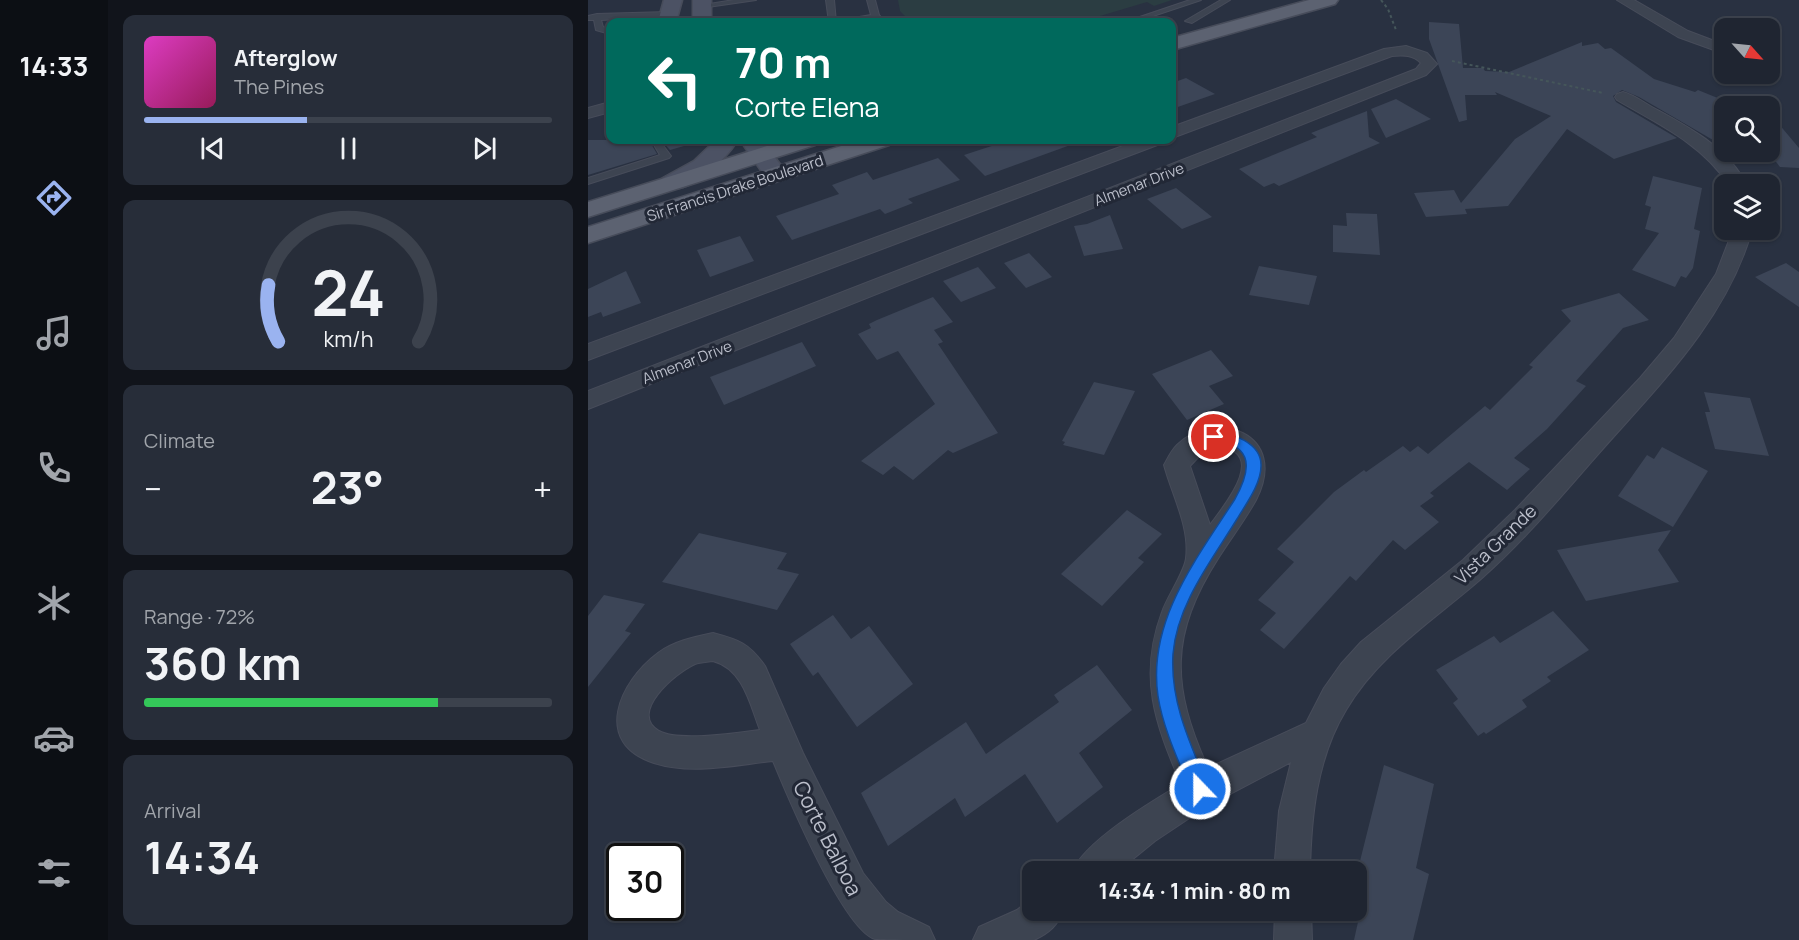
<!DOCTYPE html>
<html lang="en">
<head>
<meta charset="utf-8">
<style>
	:root { --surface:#1f2531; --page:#272d39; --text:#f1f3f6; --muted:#a1a5ab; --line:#3c424d; --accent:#9ab3f0 }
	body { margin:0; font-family:Manrope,sans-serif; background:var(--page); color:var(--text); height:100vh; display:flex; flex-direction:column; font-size:22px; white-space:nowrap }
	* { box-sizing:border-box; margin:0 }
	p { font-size:20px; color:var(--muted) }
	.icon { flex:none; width:33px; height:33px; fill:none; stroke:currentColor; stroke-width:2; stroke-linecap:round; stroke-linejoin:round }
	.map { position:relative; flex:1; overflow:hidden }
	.sheet { display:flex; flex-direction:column; gap:15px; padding:15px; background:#11141b; width:480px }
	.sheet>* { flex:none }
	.top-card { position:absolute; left:18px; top:18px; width:570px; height:126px; border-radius:12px; box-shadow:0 2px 4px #0004,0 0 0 2px var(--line); background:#00695c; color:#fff; overflow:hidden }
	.needle { width:39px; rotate:117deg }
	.buttons { position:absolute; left:1126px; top:18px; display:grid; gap:12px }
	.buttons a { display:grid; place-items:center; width:66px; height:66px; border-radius:12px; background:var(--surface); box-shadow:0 2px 4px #0004,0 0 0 2px var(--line); font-size:30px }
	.speed { position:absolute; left:18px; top:843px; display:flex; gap:12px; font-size:30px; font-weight:700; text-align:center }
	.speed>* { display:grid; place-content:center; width:78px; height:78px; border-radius:50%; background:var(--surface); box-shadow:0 2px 4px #0004,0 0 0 2px var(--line); line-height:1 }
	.speed .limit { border:3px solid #111; border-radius:9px; background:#fff; color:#111 }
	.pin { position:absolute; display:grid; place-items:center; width:51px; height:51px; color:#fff; margin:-26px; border:3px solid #fff; border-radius:50%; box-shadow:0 2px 6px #0007 }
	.me { position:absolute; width:66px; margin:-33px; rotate:338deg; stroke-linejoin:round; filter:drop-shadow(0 0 4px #0008) }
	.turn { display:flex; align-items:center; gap:21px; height:126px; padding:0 30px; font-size:27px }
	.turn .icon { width:78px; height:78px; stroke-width:2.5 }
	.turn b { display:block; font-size:42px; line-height:51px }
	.big { font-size:45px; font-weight:700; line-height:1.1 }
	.sheet .tile { flex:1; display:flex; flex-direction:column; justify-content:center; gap:9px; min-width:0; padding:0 21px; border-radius:12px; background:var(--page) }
	.sheet .dial { align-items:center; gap:0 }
	.dial svg { height:156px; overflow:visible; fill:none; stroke:var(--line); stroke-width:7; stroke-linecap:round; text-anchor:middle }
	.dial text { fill:var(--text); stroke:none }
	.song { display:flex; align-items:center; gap:18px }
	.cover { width:72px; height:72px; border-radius:9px; background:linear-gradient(135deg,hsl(310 70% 55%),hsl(330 70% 35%)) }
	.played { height:6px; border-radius:3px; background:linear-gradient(90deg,var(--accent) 40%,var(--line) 40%) }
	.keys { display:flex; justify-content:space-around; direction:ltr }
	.heat { display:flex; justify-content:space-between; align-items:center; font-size:33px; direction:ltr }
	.charge { height:9px; border-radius:4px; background:linear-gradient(90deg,#34c759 72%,var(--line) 0) }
	.trip { position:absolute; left:434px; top:861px; width:345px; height:60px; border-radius:12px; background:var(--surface); box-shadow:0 2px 4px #0004,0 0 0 2px var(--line); font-weight:700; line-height:60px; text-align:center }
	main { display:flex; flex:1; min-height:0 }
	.tabs { display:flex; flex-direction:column; width:108px; justify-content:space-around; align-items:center; background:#0c0f14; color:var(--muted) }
	.tabs .icon { width:42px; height:42px }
	.tabs .on { color:var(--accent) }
	.tabs b { font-size:27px; color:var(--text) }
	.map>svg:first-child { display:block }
	.green { fill:#2b3d42 }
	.building { fill:#3c4557 }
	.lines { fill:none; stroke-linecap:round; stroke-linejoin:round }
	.service-casing { stroke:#474c5a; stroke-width:2 }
	.minor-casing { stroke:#474c5a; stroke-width:2 }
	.secondary-casing { stroke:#474c5a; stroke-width:3 }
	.primary-casing { stroke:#474c5a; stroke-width:3 }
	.path { stroke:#45565a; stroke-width:2; stroke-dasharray:3 3; stroke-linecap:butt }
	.service { fill:#3d4451; fill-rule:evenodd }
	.minor { fill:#3d4451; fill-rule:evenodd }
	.secondary { fill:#4c5264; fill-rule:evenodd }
	.primary { fill:#5c6271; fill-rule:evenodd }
	.route { fill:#1a73e8; stroke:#114b97; stroke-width:1.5 }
	.labels { text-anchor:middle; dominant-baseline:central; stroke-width:6; stroke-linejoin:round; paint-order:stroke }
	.far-street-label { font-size:15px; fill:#bbbfcb; stroke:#222836 }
	.street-label { font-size:18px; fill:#bbbfcb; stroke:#222836 }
	.near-street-label { font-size:21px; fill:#bbbfcb; stroke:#222836 }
</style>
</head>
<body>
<main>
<nav class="tabs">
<b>14:33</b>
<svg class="icon on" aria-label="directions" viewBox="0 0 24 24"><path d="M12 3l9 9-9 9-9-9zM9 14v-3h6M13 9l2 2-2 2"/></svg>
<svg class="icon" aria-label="music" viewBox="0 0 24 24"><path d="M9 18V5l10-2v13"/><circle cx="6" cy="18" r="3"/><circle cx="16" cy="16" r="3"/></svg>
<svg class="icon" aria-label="phone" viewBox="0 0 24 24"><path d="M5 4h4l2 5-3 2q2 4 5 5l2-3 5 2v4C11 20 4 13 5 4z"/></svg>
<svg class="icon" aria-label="climate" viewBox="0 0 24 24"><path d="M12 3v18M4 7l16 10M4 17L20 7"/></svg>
<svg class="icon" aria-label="car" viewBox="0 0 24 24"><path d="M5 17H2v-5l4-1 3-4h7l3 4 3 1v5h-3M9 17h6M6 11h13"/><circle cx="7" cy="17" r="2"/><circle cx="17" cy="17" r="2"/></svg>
<svg class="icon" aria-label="filters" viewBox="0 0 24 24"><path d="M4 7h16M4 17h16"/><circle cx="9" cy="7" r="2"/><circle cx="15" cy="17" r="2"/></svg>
</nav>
<section class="sheet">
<div class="tile">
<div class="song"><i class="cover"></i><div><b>Afterglow</b><p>The Pines</p></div></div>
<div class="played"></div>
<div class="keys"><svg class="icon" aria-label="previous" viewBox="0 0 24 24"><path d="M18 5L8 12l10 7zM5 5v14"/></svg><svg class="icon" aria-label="pause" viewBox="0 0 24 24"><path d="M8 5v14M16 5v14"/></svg><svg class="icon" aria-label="next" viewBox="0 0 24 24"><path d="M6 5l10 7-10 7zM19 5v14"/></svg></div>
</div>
<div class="tile dial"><svg viewBox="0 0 100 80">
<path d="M14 69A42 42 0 1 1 86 69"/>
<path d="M14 69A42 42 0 0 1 9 40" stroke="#9ab3f0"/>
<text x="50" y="56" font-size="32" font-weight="700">24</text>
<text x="50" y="72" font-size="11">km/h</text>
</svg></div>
<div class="tile"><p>Climate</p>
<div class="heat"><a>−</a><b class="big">23°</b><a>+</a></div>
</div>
<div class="tile"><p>Range · 72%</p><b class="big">360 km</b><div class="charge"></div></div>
<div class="tile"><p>Arrival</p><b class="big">14:34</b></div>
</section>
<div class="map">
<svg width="1211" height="940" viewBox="0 0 1211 940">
	<rect width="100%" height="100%" fill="#293141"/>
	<path class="green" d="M310 0H584L566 6 559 2 492 22H323L312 11Z"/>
	<g class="building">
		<path d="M841 22 871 24 875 68H895L897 71 921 72 994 42V46L1010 43 1017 49 1023 48 1066 79 1107 92 1110 90 1137 101V147L1051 97 1034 90 1025 96 1028 102 1089 138 1026 159 979 129 920 206 877 209 879 214 838 217 826 193 866 190 873 203 927 139 963 116 907 92 909 95H877L879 120 871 122 841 39Z"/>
		<path d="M598 78 627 94 584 109V83Z"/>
		<path d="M808 99 843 119 798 138 783 109Z"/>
		<path d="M779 111 781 137 792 143 691 186 686 183 676 187 651 169 729 137 723 133Z"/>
		<path d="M1182 120 1190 123 1211 148V168L1192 167 1182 154 1163 161 1145 152H1182Z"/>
		<path d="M0 140H61L69 154 0 175Z"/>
		<path d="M73 140H95L96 146 82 150Z"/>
		<path d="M422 140H487L488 143 397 176 376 155Z"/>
		<path d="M350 158 372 180 320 199 325 203 297 214 292 209 204 240 188 216 251 194 244 185 279 172 285 180Z"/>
		<path d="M1065 176 1114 188 1106 229 1112 231 1105 268 1098 278 1093 276 1087 287 1044 270 1071 233 1057 229 1063 207 1057 205Z"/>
		<path d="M588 188 624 217 594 229 559 199Z"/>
		<path d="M758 213 789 214 792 255 745 252V225L759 226Z"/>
		<path d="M522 215 535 249 496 256 486 226 499 224Z"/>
		<path d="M152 236 166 261 122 277 109 250Z"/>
		<path d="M441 253 464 277 438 288 416 263Z"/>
		<path d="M1198 263 1211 272V307L1167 277Z"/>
		<path d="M671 266 729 276 721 305 661 295Z"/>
		<path d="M390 267 408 288 373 302 355 281Z"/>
		<path d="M38 271 53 303 15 317 13 312 0 317V289Z"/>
		<path d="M1031 293 1061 320 1035 328 988 381 998 386 959 429 926 458 942 469 919 490 881 462 842 493 846 496 832 506 851 522 817 550 805 540 768 581 762 576 696 649 672 630 688 613 670 600 706 562 689 549 746 492 776 470 778 472 815 446 822 452 830 446 840 454 897 406 902 410 945 367 941 365 983 321 973 310Z"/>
		<path d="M345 297 365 322 346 330 355 342 350 344 410 433 365 453 360 450 325 480 306 466 295 475 273 461 347 404 310 351 289 360 270 334 283 328 281 324 289 320Z"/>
		<path d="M214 342 228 366 136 405 122 377Z"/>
		<path d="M623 350 645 376 621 386 636 404 599 420 564 374Z"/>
		<path d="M506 382 547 391 516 455 475 445 477 442 474 441Z"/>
		<path d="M1116 392 1162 398 1181 456 1127 449 1117 412H1122Z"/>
		<path d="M1074 447 1120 471 1085 527 1030 496 1059 455 1066 459Z"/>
		<path d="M539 510 574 534 550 558 556 562 514 606 473 574Z"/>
		<path d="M1083 530 1070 550 1091 582 998 601 969 550Z"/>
		<path d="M111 533 199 553 189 569 211 574 189 610 74 582Z"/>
		<path d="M16 595 57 604 37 631 43 633 0 687V616Z"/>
		<path d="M965 611 1001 650 959 677 963 681 934 700 939 707 898 734 896 732 890 736 865 703 870 699 848 670 906 636 912 643Z"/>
		<path d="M245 615 263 639 281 626 325 684 269 727 230 672 225 676 202 644Z"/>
		<path d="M509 665 544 710 491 753 515 787 469 823 437 774 377 817 367 798 300 846 273 793 378 722 398 754 471 702 466 695Z"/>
		<path d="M796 765 846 784 828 868 841 874 825 940H766L772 913 768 912V877Z"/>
	</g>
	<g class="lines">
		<g class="service-casing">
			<g id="service">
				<path d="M146 0H168L113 8 109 6Z"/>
				<path d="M238 0H246L248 22H241Z"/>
				<path d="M279 0H287L291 15 297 22H290L285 19 254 22V20L283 15Z"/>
				<path d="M602 0H613L547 22H537Z"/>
				<path d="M633 0H642L604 23 597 21Z"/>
				<path d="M80 12 84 14 83 16 13 20 15 27 22 30V34L8 30 6 20H0V16L9 14Z"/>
				<path d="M63 140H71L83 156 81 158 0 184V178L72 155Z"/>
			</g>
		</g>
		<g class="minor-casing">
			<g id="minor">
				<path d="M1029 0H1046L1100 31 1137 45V54L1090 37Z"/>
				<path d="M818 46 839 53 849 64 838 75 0 409V391L828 69 833 63C825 55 816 55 804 56L584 138V127L796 49Z"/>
				<path d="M1035 92C1046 95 1055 102 1064 107 1100 127 1140 147 1158 184H1140C1114 144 1070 124 1029 100L1027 97 1029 94Z"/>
				<path d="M22 102V112L0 118V108Z"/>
				<path d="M551 140H575L572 144 0 360V344Z"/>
				<path d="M1145 230H1164C1139 319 1071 385 1012 452 974 495 937 540 894 578 846 620 791 654 758 710 729 758 723 816 722 872H686L691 811 703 762 621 805 567 841 529 872H484C497 841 563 802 593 784 567 723 550 677 574 612 579 597 597 571 598 558 602 527 584 495 576 465 580 458 583 451 589 445 627 408 702 433 668 500 657 520 643 538 631 557 581 635 583 686 620 768L718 723 736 688 753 664 773 642 875 560 927 510 1052 378 1086 338 1128 274ZM633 447C680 454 635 507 622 525L602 466 616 451Z"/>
				<path d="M125 633C151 640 161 643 177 666L215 753 275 873 298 902 310 912 341 927 347 940C333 940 298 940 287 939 255 929 199 795 185 761 147 765 104 775 66 763 4 743 31 682 70 653 86 641 106 637 125 633ZM125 661C155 669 162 704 172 730 149 733 91 742 71 731 40 713 87 673 107 664 113 662 119 662 125 661Z"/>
				<path d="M444 898V910H476C470 925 461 933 446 940H385L391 927 429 910Z"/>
				<path d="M687 910H723L724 940H686Z"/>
			</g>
		</g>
		<g class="secondary-casing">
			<g id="secondary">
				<path d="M76 0H94L88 22H70Z"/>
				<rect x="105" y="0" width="18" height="22"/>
				<path d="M128 140H150C136 161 102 195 75 188L71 183 75 178 106 161Z"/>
				<path d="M152 140H174L199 174 195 179 187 181 179 179Z"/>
			</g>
		</g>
		<g class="primary-casing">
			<g id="primary">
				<path d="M721 0H750L747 4 584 50V38Z"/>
				<path d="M198 140H230L227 145 0 217V202Z"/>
				<path d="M272 140H304L301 145 0 243V227Z"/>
			</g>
		</g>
		<g class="path">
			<path d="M793 0 800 9 808 30"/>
			<path d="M864 61 1015 93"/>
		</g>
		<use href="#service" class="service"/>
		<use href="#minor" class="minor"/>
		<use href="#secondary" class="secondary"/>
		<use href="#primary" class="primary"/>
	</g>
	<path class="route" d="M626 432C643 432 674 443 673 466 673 484 658 504 649 519 624 560 589 604 585 654 582 703 603 745 621 789L618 796 612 798 605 796C592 764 575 729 570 696 559 621 609 558 647 499 659 477 669 450 635 442 630 441 626 442 621 441L619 437 621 434Z"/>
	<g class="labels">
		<g class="far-street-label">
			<text transform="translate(551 184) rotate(-21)">Almenar Drive</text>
			<text transform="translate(147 188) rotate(-18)">Sir Francis Drake Boulevard</text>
			<text transform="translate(99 362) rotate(-21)">Almenar Drive</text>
		</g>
		<g class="street-label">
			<text transform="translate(907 544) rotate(-44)">Vista Grande</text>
		</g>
		<g class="near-street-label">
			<text transform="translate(240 838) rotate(63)">Corte Balboa</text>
		</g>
	</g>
</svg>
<div class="buttons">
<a><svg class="needle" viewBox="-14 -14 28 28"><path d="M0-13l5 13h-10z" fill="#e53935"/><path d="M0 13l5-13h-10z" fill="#a1a5ab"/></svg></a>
<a><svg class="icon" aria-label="search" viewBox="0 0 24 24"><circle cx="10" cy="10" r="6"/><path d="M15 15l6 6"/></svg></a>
<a><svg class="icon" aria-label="layers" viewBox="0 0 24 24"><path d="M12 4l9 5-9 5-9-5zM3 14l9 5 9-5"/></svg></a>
</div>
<div class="speed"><div class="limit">30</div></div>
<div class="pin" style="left:626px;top:437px;background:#d93025"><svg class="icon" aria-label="arrive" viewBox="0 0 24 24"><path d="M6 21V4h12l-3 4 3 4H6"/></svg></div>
<svg class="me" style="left:612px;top:789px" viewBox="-20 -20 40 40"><circle r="17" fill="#1a73e8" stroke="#fff" stroke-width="3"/><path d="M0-11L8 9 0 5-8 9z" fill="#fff"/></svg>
<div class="trip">14:34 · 1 min · 80 m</div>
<div class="top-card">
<div class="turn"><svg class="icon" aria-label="left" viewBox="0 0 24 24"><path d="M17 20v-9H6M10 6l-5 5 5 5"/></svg><div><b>70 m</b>Corte Elena</div></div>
</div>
</div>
</main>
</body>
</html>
